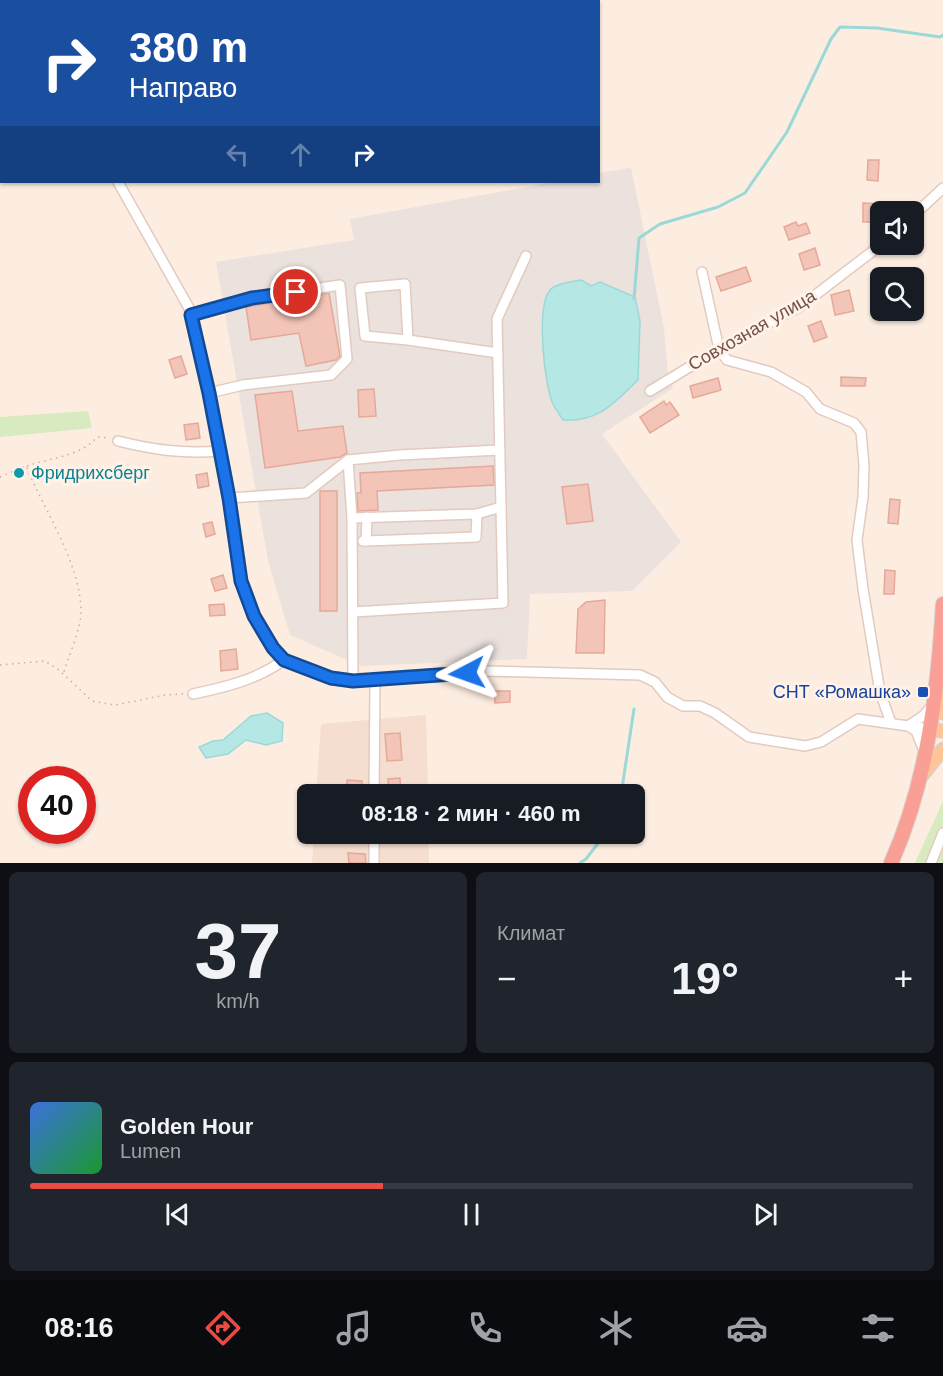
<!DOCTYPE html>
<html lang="ru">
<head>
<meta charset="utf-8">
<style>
	:root { --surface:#171b24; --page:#20242c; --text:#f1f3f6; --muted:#9ea1a6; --line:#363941; --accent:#eb4b42 }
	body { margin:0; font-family:Helvetica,sans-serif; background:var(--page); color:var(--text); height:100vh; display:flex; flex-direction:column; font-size:22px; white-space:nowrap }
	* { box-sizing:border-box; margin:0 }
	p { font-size:20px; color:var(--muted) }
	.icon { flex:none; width:33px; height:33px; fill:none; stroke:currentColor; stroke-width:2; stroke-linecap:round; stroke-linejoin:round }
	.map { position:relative; height:863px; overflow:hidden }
	.panel { display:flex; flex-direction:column; gap:9px; padding:9px; background:#0d0f14; flex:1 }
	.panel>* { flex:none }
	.banner { position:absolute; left:0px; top:0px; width:600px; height:183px; box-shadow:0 2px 4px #0004; background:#1a4fa0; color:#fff; overflow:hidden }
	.buttons { position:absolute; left:870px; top:201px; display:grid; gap:12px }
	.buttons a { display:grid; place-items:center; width:54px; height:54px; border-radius:9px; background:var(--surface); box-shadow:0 2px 4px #0004; font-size:30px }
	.speed { position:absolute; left:18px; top:766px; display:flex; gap:12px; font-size:30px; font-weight:700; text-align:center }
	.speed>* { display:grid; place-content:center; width:78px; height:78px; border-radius:50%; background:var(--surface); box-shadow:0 2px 4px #0004; line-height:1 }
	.speed .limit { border:9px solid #d22; background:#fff; color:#111 }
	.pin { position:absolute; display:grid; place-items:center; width:51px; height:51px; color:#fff; margin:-26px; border:3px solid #fff; border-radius:50%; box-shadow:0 2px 6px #0007 }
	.me { position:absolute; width:66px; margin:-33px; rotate:266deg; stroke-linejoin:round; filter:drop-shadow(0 0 4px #0008) }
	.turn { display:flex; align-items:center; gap:21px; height:126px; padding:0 30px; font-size:27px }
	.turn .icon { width:78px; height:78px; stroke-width:2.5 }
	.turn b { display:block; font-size:42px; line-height:51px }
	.lanes { display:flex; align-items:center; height:57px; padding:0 30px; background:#0003; justify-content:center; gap:30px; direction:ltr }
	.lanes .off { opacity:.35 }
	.big { font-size:45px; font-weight:700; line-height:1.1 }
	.panel .widget { flex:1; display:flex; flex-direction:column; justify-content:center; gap:9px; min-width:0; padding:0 21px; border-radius:9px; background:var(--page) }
	.panel .dial { align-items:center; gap:0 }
	.dial b { font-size:78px; line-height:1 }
	.song { display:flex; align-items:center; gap:18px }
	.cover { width:72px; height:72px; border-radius:9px; background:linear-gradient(135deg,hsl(220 70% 55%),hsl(130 70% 35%)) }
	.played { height:6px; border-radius:3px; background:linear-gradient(90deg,var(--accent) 40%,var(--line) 40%) }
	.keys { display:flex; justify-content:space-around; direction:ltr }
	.heat { display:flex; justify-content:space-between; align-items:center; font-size:33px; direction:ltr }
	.panel .tiles { flex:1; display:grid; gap:9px; grid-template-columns:1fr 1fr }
	.widget:last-child { grid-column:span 2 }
	.trip { position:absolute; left:297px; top:784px; width:348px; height:60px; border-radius:9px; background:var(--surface); box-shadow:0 2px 4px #0004; font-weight:700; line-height:60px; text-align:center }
	.dock { display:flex; height:96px; justify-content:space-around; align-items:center; background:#090b0e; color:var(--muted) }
	.dock .icon { width:42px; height:42px }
	.dock .active { color:var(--accent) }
	.dock b { font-size:27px; color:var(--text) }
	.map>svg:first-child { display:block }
	.residential { fill:#f5ddcf }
	.industrial { fill:#ebe1dd }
	.green { fill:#d8eabf }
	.water { fill:#b5e7e5; stroke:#9bd9d8; stroke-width:1.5 }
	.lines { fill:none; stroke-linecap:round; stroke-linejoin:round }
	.stream { stroke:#9bd9d8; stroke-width:3 }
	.building { fill:#f3c5b8; stroke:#e6a898; stroke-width:1.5 }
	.minor-casing { stroke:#e3cac0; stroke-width:12 }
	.major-casing { stroke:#d8cecb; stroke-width:15 }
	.highway-casing { stroke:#d8cecb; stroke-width:16 }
	.path { stroke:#d8a89b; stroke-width:1.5; stroke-dasharray:1.5 4.5; stroke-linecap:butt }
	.minor { stroke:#fff; stroke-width:9 }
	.major { stroke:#fec697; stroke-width:12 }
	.highway { stroke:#f99f96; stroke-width:14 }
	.route-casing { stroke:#114b97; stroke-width:15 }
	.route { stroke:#1a73e8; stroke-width:10 }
	.culture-dot { fill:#0f9aa8; stroke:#fff2e8; stroke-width:2 }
	.transit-dot { fill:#1a4fb4; stroke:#fff2e8; stroke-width:2 }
	.labels { text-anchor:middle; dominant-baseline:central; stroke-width:6; stroke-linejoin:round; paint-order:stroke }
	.street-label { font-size:18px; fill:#755047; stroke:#fff2e8 }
	.culture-label { font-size:18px; fill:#0d838f; stroke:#fff2e8; text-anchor:start }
	.transit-label { font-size:18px; fill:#164399; stroke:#fff2e8; text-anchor:end }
</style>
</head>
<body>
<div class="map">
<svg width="943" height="863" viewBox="0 0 943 863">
	<rect width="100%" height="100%" fill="#fdede1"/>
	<g class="residential">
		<path d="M426 715 428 795H316L321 724Z"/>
		<path d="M314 834H428L429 863H312Z"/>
	</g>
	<path class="industrial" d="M631 168 664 328 668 375 673 388 602 434 681 542 632 591 530 594 527 659 361 666 290 635 268 561 216 262 354 240 350 219 554 182H598L599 173Z"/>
	<g class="green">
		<path d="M88 411 92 428 0 437V417Z"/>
		<path d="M943 801V863H915Z"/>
	</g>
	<g class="water">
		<path d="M581 280 591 286 600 282 635 297 640 321 638 380C614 403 599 422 563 420 560 415 556 410 553 404 544 385 536 306 550 290 556 283 572 282 581 280Z"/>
		<path d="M267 713 283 723 282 741 266 745 246 740 228 754 206 758 199 747 213 741 223 740 251 716Z"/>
	</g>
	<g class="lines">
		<g class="stream">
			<path d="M634 299 639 238 660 224 718 207 745 193 787 132 831 39 840 27 877 28 940 37 943 35"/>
			<path d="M621 795 634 709"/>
			<path d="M580 863 586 859 605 834"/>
		</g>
	</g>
	<g class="building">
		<path d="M868 160H879L878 181 867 180Z"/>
		<path d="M863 203 880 204 879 222H863Z"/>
		<path d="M796 222 798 226 806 223 810 233 789 240 784 227Z"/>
		<path d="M815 248 820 265 804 270 799 254Z"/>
		<path d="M746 267 751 281 721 291 716 277Z"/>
		<path d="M849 290 854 311 835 315 831 295Z"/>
		<path d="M329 293 340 356 336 360 306 366 299 333 251 340 246 307Z"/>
		<path d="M821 321 827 337 814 342 808 326Z"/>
		<path d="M181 356 187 374 175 378 169 360Z"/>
		<path d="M841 377 866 378 865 386H841Z"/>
		<path d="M718 378 721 390 693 398 690 386Z"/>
		<path d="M374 389 376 416 359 417 358 390Z"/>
		<path d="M292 391 298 431 343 426 347 453 340 457 265 468 255 395Z"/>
		<path d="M664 401 666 405 670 402 679 415 650 433 640 417Z"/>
		<path d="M198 423 200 438 186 440 184 425Z"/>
		<path d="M493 466 494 485 377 491 378 510 358 511 357 493H361L360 473Z"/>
		<path d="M207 473 209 486 198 488 196 475Z"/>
		<path d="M588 484 593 521 567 524 562 487Z"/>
		<rect x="320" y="491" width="17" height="120"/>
		<path d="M890 499 900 500 898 524 888 523Z"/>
		<path d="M212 522 215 534 206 537 203 524Z"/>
		<path d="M885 570 895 571 894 594H884Z"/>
		<path d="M223 575 227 588 215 591 211 579Z"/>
		<path d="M605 600 604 653H576L578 609 586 602Z"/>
		<path d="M224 604 225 615 210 616 209 605Z"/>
		<path d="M236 649 238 669 221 671 220 651Z"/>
		<path d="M494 691H510V702L495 703Z"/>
		<path d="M400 733 402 760 387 761 385 734Z"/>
		<path d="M400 778 401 795H389L388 779Z"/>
		<path d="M347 780 362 781V795H347Z"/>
		<path d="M391 834H414V840L391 841Z"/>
		<path d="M348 853 365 854 366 863H349Z"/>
	</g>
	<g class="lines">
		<g class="minor-casing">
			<g id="minor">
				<path d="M15 0 16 2"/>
				<path d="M191 2 193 0"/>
				<path d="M118 182 189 308 209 393 229 498 241 581 254 616 273 648 284 660 331 678 353 681 486 671 640 675 655 682 667 697 683 706H700L715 713 749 737 805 746 821 742 858 719 930 729"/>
				<path d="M914 215 943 188"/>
				<path d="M702 272 719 349 727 360 771 372 806 392 820 409 854 423 861 432 864 465 863 497 857 540 863 589 880 692 891 723"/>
				<path d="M191 315 252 298 340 285 347 359 331 375 243 385 209 393"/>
				<path d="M408 340 365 336 360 288 405 284 408 340 498 353"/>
				<path d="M650 391 719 349 801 306 882 244"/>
				<path d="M118 441C154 450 183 454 220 451"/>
				<path d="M229 498 306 493 348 460"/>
				<path d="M352 518 348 460 400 455 500 450"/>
				<path d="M363 541H366L367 517"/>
				<path d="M366 541 476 537 477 514"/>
				<path d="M353 612 503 603 497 319 526 256"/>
				<path d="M353 681 352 518 477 514 501 507"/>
				<path d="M193 694C226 687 256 680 284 660"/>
				<path d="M908 726 923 716 934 704"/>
				<path d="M908 726 916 731 925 753"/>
				<path d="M374 795 375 680"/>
				<path d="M374 863V834"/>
				<path d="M931 863 943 833"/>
			</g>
		</g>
		<g class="major-casing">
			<g id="major">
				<path d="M936 692 943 713"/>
				<path d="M930 729 943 731"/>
				<path d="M920 778 943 749"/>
			</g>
		</g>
		<g class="highway-casing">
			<path id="highway" d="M891 863C927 783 938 691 943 604"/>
		</g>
		<g class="path">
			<path d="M27 466C49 458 82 456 97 437L110 438"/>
			<path d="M0 477 26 466C44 510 81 564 81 612 81 628 68 658 63 675"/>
			<path d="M0 665 45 661 59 670 92 701 115 705 165 695 183 694"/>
		</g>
		<use href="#minor" class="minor"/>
		<use href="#major" class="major"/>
		<use href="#highway" class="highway"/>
	</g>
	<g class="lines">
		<g class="route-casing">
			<path id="route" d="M296 292 252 298 191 315 209 393 229 498 241 581 254 616 273 648 284 660 331 678 353 681 467 673"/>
		</g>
		<use href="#route" class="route"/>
	</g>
	<circle class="culture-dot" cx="19" cy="473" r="6"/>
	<rect class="transit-dot" x="917" y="686" width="12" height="12" rx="3"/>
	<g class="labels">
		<g class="street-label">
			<text transform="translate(752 330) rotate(-30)">Совхозная улица</text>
		</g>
		<g class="culture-label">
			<text x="31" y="473">Фридрихсберг</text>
		</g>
		<g class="transit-label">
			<text x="911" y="692">СНТ «Ромашка»</text>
		</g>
	</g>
</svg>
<div class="buttons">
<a><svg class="icon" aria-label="sound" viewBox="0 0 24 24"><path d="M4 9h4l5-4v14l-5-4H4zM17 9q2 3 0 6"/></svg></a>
<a><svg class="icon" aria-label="search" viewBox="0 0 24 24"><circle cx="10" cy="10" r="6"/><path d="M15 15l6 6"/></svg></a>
</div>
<div class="speed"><div class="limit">40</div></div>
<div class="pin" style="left:296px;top:292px;background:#d93025"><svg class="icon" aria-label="arrive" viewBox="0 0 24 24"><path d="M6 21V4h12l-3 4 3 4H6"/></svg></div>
<svg class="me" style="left:467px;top:673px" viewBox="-20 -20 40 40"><path d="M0-17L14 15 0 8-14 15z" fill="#1a73e8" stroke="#fff" stroke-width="4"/></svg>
<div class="trip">08:18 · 2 мин · 460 m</div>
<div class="banner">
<div class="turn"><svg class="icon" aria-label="right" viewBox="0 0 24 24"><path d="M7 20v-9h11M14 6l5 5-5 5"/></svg><div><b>380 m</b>Направо</div></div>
<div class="lanes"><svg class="icon off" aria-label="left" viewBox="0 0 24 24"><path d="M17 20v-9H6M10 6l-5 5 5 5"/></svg><svg class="icon off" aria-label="ahead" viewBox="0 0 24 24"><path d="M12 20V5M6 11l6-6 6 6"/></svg><svg class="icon" aria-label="right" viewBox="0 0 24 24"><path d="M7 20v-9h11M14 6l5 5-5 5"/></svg></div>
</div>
</div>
<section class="panel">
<div class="tiles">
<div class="widget dial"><b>37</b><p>km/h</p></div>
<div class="widget"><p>Климат</p>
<div class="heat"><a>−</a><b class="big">19°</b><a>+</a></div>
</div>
<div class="widget">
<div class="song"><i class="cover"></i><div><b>Golden Hour</b><p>Lumen</p></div></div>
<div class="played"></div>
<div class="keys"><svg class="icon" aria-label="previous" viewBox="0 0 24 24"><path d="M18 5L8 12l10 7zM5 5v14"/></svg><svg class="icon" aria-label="pause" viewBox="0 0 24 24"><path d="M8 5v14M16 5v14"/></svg><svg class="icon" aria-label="next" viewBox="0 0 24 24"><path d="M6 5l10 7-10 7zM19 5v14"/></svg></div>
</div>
</div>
</section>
<nav class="dock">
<b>08:16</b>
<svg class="icon active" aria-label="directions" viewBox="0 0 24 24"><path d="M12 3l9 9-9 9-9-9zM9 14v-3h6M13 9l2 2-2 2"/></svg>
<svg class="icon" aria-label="music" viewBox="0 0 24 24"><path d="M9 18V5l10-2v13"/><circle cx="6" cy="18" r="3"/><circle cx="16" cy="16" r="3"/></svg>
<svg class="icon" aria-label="phone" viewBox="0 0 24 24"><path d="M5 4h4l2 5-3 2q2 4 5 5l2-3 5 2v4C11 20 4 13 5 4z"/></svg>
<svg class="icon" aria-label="climate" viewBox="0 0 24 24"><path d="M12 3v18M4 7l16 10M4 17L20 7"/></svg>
<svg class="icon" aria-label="car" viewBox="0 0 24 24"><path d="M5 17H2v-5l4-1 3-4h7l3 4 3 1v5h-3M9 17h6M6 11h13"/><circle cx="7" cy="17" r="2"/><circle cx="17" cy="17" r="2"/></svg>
<svg class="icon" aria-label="filters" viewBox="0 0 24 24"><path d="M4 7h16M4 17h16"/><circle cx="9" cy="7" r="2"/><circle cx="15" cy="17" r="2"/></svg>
</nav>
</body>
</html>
